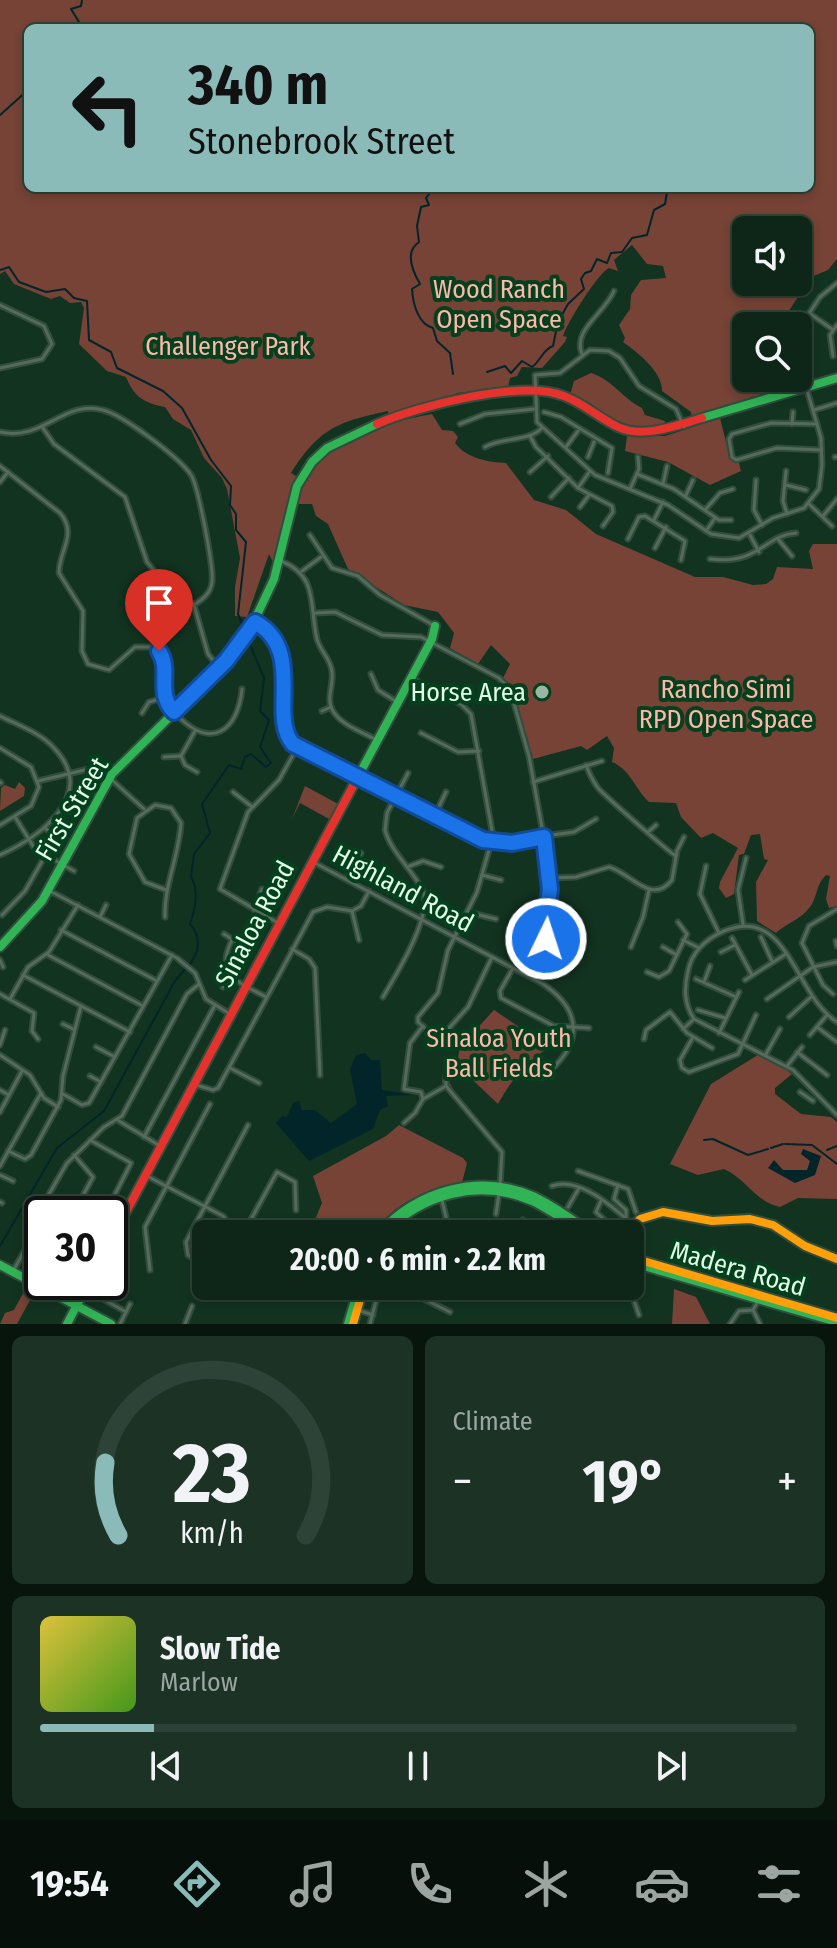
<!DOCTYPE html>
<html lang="en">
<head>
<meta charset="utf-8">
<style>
	:root { --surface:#0e2618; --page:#1c3225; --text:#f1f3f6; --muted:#9ba5a2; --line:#2e4337; --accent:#8bbbb9 }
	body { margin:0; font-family:"Fira Sans Condensed",sans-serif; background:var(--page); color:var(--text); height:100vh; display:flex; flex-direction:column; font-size:30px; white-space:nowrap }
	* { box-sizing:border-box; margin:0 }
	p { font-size:26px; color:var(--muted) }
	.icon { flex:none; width:44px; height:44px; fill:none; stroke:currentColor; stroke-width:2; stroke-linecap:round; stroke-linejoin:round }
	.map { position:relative; height:1324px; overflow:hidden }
	.side { display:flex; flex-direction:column; gap:12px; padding:12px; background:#08150d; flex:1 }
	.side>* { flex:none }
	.guide { position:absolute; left:24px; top:24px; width:790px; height:168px; border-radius:12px; box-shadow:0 4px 12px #0003,0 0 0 2px var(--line); background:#8bbbb9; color:#111; overflow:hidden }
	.tools { position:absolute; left:732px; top:216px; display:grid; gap:16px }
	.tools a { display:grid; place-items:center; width:80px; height:80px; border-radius:12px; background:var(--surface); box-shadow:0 4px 12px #0003,0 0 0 2px var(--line); font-size:40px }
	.speed { position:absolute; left:24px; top:1196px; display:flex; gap:16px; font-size:40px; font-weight:700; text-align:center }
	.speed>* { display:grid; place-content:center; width:104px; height:104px; border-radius:50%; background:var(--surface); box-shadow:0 4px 12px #0003,0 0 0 2px var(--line); line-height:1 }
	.speed .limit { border:4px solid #111; border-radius:12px; background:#fff; color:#111 }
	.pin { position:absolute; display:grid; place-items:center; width:68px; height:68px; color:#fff; margin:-82px -34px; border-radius:50% 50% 50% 0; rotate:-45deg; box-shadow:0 0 8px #0007 }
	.pin .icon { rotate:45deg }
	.me { position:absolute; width:88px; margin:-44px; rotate:4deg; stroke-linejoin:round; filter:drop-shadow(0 0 6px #0008) }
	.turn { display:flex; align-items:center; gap:28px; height:168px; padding:0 32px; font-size:36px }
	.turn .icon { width:104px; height:104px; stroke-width:2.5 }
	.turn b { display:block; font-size:56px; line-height:68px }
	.big { font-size:60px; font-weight:700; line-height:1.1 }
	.side .card { flex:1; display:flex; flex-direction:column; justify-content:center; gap:12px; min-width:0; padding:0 28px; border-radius:12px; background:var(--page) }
	.side .dial { align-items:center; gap:0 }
	.dial svg { height:208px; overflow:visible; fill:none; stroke:var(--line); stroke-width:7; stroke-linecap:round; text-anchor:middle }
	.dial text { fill:var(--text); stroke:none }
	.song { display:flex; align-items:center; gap:24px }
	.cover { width:96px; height:96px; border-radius:12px; background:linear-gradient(135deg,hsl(50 70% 55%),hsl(100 70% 35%)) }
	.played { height:8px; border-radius:4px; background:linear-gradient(90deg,var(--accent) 15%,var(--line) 15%) }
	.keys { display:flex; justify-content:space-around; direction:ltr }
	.heat { display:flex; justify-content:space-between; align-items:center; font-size:44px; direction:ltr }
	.side .tiles { flex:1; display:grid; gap:12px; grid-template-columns:1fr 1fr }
	.card:last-child { grid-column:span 2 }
	.trip { position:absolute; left:192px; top:1220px; width:452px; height:80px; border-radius:12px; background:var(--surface); box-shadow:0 4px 12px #0003,0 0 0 2px var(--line); font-weight:700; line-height:80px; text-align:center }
	.tab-bar { display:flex; height:128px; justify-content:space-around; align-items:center; background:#060f0a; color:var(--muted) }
	.tab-bar .icon { width:56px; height:56px }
	.tab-bar .current { color:var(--accent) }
	.tab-bar b { font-size:36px; color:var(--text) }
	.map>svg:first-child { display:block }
	.green { fill:#764336; fill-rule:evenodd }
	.water { fill:#02252a }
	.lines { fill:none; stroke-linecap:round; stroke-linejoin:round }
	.stream { stroke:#02252a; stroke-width:2 }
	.street-casing { stroke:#314d3d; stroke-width:7 }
	.fast-casing { stroke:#314d3d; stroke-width:12 }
	.slow-casing { stroke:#314d3d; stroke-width:12 }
	.jam-casing { stroke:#314d3d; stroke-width:12 }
	.street { stroke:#566a5c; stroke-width:3 }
	.fast { stroke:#30b455; stroke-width:8 }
	.slow { stroke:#ff9f0a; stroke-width:8 }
	.jam { stroke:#e5322d; stroke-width:8 }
	.route-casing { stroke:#114b97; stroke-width:20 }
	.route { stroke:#1a73e8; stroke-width:14 }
	.poi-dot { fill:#98b6a1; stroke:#05401e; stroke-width:3 }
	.labels { text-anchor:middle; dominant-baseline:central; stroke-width:8; stroke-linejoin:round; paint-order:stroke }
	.park-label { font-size:26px; fill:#feb8a9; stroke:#05401e }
	.poi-label { font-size:26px; fill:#e0fce6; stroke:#05401e; text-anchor:end }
	.street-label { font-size:26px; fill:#e0fce6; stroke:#05401e }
</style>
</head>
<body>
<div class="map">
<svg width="837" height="1324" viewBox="0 0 837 1324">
	<rect width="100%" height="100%" fill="#123320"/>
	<g class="green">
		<path d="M0 0H837V259L828 270 811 277 779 326H746V378H778L781 392 692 418 691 412 662 391C663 372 637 352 623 342L625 338 619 325 630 309 631 295 641 280 666 278 663 266 647 264 632 245 614 260 618 271 609 268C598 273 567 323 563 336L567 337 565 342 542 368 522 367 517 376 510 378 508 387 457 393C439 407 413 411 389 416L388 411C337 422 320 428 291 473L296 476 274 564 269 554 247 617 235 616V587L240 558 227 489 222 478 204 458 191 430 173 419 165 407C144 403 134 397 126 377L107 371 79 344 84 308 81 302 70 303 60 296 51 299 14 284 5 271 0 274ZM28 28H810V188H28ZM746 230H798V282H746Z"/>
		<path d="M591 373C613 380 622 398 642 408L645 415 665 421 664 426C620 432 605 418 570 395L574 381Z"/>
		<path d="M432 414 442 430 453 431 458 437 455 443C467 459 489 462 506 463L534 500 566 510 596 534 695 577H723L753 585 766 584 773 579 777 567 813 569 809 551 813 544H837V906L829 908 826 899 830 876 826 875C816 885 818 893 812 904 803 919 788 922 776 933L757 921 756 882 768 860 764 859 760 834 751 835 744 854 739 855 734 894 726 898 719 888 720 882 738 848 713 833 701 838 681 817 676 803 649 802C635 789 631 770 612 762L614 748 607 736 587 750 581 746 533 759 514 694 503 678 510 664 491 645 478 664 450 648 454 633 438 612 404 605 348 569 328 524 316 516 312 504H294C311 440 375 425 432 414Z"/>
		<path d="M720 418 730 458 739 463 741 471 710 485 668 462 625 451 627 436H665Z"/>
		<path d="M19 782 25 788 24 796 0 811 1 788 5 785 15 789Z"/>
		<path d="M305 786 340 805 331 820 300 803 292 819Z"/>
		<path d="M494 1010 546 1045 547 1049C527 1061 509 1083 498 1104L458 1066H454L449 1082 459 1099 442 1082 444 1072 457 1062 460 1047Z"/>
		<path d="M761 1053 792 1074 775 1088V1094L801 1114 831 1117 837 1122V1199L798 1198 780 1207C754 1201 748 1180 724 1169L698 1175 670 1164 711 1084Z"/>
		<path d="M399 1125 463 1158 467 1163 462 1183C425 1190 394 1202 373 1234 347 1234 335 1221 314 1222L322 1203 313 1176 386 1136Z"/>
		<path d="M27 1286 35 1291 17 1324H0L5 1313 14 1310Z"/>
		<path d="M674 1289 696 1297 710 1324H672Z"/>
	</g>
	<g class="water">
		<path d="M365 1053 371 1060H380L382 1090 413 1095 386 1096 388 1106 380 1110 373 1129 309 1161 276 1123 282 1116 287 1117 293 1103 299 1101 302 1110H315L331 1123 357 1104 350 1070 356 1055Z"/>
		<path d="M803 1149 821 1156 815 1175 795 1183 768 1168 774 1160 783 1170H807L810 1161 801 1154Z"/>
	</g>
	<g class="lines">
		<g class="stream">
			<path d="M69 28 79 22 71 9 81 6 82 0"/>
			<path d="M0 115 28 90"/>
			<path d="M434 188 426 198 429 205 421 207 417 226 419 242C404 252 413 272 420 284L412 289C413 304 418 324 433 328L437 341 450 353 453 374"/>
			<path d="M0 270 9 267 19 282 46 292 65 289 74 298 87 301 89 340 111 352 117 368 163 391 182 408 211 460 231 486 230 505 236 514V530L246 542 238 614 244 628"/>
			<path d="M487 372 505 366 511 373 522 361 532 367C541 361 542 350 553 346L558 322 568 304 584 289 581 279 585 273 591 271 597 259 607 263 611 253 622 252 632 238 647 235 654 210 665 204 667 192 681 188"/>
			<path d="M190 964C200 951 201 936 190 924 195 910 199 890 191 877L194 854 210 833 202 804 229 765 241 769 245 757 251 754 266 767 271 763 260 747 269 720 260 711 264 678 251 647"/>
			<path d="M704 1140 713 1139 748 1155 768 1149"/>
			<path d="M785 1144 812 1145 837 1164"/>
			<path d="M771 1148 783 1144"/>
			<path d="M827 1150 837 1146"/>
			<path d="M0 1246 57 1148 104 1111 175 981 186 968"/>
		</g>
		<g class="street-casing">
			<g id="street">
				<path d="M0 305 44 326 52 344 42 359 0 368"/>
				<path d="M809 313 832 329"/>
				<path d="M798 330 820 297 837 283"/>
				<path d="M582 354C572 330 605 313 614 291"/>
				<path d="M833 356 830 335 837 325"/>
				<path d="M814 410 837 403"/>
				<path d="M544 412 561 417 612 448 608 473"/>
				<path d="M460 424 485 414 534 409"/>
				<path d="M792 424 793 412"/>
				<path d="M817 424 771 423 732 434 729 439 732 457 736 460 777 448 821 450"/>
				<path d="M684 427 676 409 639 386 620 358 609 351 590 350 560 373 535 375 537 422 595 475 668 505 711 534 739 538 773 518 804 508 819 489 822 465 821 438 798 359"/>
				<path d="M43 428 54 444 125 497 147 562 160 578 194 605 208 654 221 670"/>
				<path d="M0 432C43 442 64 399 103 410 123 415 180 458 191 475 198 485 214 568 212 582 211 593 203 599 194 605"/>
				<path d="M530 436 536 447 578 488 612 506 613 512 603 526"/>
				<path d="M485 447C502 437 528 442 542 428"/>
				<path d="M566 447 578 431"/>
				<path d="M588 457 594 442"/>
				<path d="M835 457H837"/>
				<path d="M0 466 60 513C78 534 59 550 59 573L83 611 82 651 88 664 109 670 135 647H152L164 659C164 671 160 685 163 696 165 705 172 710 178 716 211 750 238 731 242 689"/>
				<path d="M786 471 783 501 787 514"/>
				<path d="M530 472 548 456"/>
				<path d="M637 474 674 489 719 520H731"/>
				<path d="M756 480 754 510 762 525"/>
				<path d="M0 482 8 472"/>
				<path d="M663 484 667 466"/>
				<path d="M786 485 806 490"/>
				<path d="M578 488 590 471"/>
				<path d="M630 489 639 469 638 457"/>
				<path d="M686 495 693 480"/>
				<path d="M551 497 569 478"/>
				<path d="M809 504 832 526"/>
				<path d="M580 507 589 495"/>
				<path d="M705 510 720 493 733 489"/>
				<path d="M823 516 837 499"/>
				<path d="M654 520 663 502"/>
				<path d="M706 531 715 518"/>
				<path d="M310 535 332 568 358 576 380 595 435 626"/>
				<path d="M750 535 759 552"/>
				<path d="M628 539 639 517 645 516 685 541 681 560"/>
				<path d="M778 539 792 556"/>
				<path d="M655 548 666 527"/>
				<path d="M710 559C760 565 764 535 796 533"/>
				<path d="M281 561C319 576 309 606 317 639 320 651 331 659 332 672 334 687 324 700 335 714 344 726 364 733 377 740"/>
				<path d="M302 571 321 557"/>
				<path d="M315 613 335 612 382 635 421 637 499 678 510 689 529 756 549 866 548 904 535 979"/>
				<path d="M255 622C307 651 266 724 297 747L492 843 574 832 596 819"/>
				<path d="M371 674 378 690 397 702"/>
				<path d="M412 678 462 705 471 714 493 836 477 892 448 950 438 993 418 1017V1022L434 1037H441L468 1007 492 957"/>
				<path d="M322 711 331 707"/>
				<path d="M142 713 149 702 163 698"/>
				<path d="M0 716C18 725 41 733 54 748 99 795 39 837 0 855"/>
				<path d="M195 731 181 756 185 765 197 772"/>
				<path d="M421 733 458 752 479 751"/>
				<path d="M0 748 31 767 39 787 31 806 0 825"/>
				<path d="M164 757 181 756"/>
				<path d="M586 765C589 773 593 781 598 788 604 795 671 854 676 856"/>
				<path d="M112 780 144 809"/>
				<path d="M38 781 89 769"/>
				<path d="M0 782 1 783"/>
				<path d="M533 782 602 761"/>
				<path d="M233 792 251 806"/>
				<path d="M15 817 35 849 74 871"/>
				<path d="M434 817 446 792"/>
				<path d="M45 828 58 839"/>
				<path d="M648 832 656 825"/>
				<path d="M315 863 543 984C586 1013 581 1048 542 1077"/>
				<path d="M706 866 700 894 719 933"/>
				<path d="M407 867 423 861 441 867"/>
				<path d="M482 875 501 880"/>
				<path d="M551 878 576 877 609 867C631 873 651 906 672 880L677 851 684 837"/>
				<path d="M346 879 361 853"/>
				<path d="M48 890 177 958 195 973 206 999 230 1014"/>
				<path d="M254 910 262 889"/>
				<path d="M352 911 359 940"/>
				<path d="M467 912 496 919"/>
				<path d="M2 915 25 891 45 856"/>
				<path d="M100 917 106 905"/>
				<path d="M165 917C164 885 179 856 181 823L171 808 155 805 137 818 129 854 145 882 166 890"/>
				<path d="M278 923 220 889 248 812 279 780 297 748"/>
				<path d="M743 924 738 890 746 858"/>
				<path d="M61 930 155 980"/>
				<path d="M224 934 244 947"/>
				<path d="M761 937 772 961"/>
				<path d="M732 938 752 975"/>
				<path d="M542 939 580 946"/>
				<path d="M232 940C214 976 239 982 266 997"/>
				<path d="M683 940 699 948"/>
				<path d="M836 941 837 946"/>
				<path d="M631 947 643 917 649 890"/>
				<path d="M663 947 675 954"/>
				<path d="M292 949 309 959 315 968 320 1075"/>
				<path d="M721 952 735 945"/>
				<path d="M48 955 143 1006"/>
				<path d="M0 960 3 967"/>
				<path d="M513 968 500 991 501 998 554 1026 589 1028"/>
				<path d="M647 972 659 977 669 971 687 934 678 922"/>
				<path d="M23 975 130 1032"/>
				<path d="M696 979 736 997"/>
				<path d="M745 980 786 954"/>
				<path d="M704 982 710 966"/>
				<path d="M223 987 229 975"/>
				<path d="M0 994 34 1013 32 1031 38 1039"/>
				<path d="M833 994 823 985 802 943 809 926 837 909"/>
				<path d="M383 997C396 975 435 913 422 889 411 868 391 852 385 830L387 813 408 773"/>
				<path d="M10 999 28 967 49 952 78 905"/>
				<path d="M767 999 813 967 837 962"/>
				<path d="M698 1010 725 1018"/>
				<path d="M789 1017 811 997"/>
				<path d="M837 1022C794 995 788 904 724 931 706 939 692 951 688 971 684 989 684 1004 694 1019L793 1070 837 1115"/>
				<path d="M63 1024 73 1029"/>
				<path d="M817 1027 837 1042"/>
				<path d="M683 1029 694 1019"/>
				<path d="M719 1033 739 992"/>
				<path d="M810 1035 827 1015"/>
				<path d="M693 1037 680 1060 682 1068 689 1072 738 1054 756 1015"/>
				<path d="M644 1039 646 1030 670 1012 687 1033 712 1048"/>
				<path d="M0 1045 5 1030"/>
				<path d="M96 1047 115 1057"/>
				<path d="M797 1052 827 1075"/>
				<path d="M766 1054 780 1029"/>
				<path d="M0 1055 30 1075 44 1098 58 1107"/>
				<path d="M455 1066 446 1076V1086L502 1152 500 1186"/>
				<path d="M787 1066 802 1047"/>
				<path d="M230 1068 259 1083"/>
				<path d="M90 1076 101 1082"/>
				<path d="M196 1085 213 1090 218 1088 313 912 327 907 352 911 361 906 369 891"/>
				<path d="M0 1090 9 1095"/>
				<path d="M800 1092 813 1101"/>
				<path d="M63 1094 82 1105 89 1103 172 955"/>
				<path d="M423 1099 421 1092 404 1089 410 1043 423 1026"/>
				<path d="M0 1112 22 1071"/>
				<path d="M119 1121 160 1146"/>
				<path d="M404 1123 415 1113 423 1099 446 1086"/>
				<path d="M144 1137 215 1005"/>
				<path d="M90 1140 131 1163 105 1214"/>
				<path d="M8 1151 25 1159 31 1155 61 1100 63 1076 81 1006"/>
				<path d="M0 1166 41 1093"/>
				<path d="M578 1171 628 1189 636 1212"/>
				<path d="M0 1175 13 1181"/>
				<path d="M147 1176 223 1216 236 1234"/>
				<path d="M618 1185 614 1199 626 1210V1219"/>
				<path d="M552 1186C579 1176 613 1207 632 1224"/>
				<path d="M441 1196 450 1234"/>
				<path d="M601 1201 596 1212 614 1229"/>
				<path d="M0 1202 2 1203"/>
				<path d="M568 1207 579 1188"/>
				<path d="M73 1214 93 1177 74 1155"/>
				<path d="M496 1214 499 1193"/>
				<path d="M433 1225H448"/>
				<path d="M236 1233 249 1223 277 1172 295 1182 296 1210"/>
				<path d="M515 1234 523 1220"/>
				<path d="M553 1234 562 1219"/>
				<path d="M24 1254 42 1263"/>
				<path d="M110 1261 117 1267 110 1281"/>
				<path d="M206 1266 188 1255 186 1242 248 1125"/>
				<path d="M150 1270 145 1227 210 1104"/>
				<path d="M13 1271 35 1232 41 1208 67 1163 104 1127 122 1116 187 994 199 984"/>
				<path d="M78 1282 87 1287"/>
				<path d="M110 1282 103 1299 126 1312"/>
				<path d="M418 1286 420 1297 450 1312"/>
				<path d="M570 1286V1287"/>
				<path d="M629 1286 639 1315"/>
				<path d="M358 1310 373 1315"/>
				<path d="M753 1310 760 1324"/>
				<path d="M120 1324 130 1304"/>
				<path d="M185 1324 192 1306"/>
				<path d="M370 1324 376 1301"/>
				<path d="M730 1324 739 1311 753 1310 758 1301"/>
			</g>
		</g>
		<g class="fast-casing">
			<g id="fast">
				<path d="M702 418 837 378"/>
				<path d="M360 773 432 639 435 626"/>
				<path d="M0 947 42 901 112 774 226 661 249 632 274 579 297 486 312 462 327 448 377 424"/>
				<path d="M378 1234C418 1190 479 1172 535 1197 556 1207 574 1221 593 1234"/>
				<path d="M383 1234C422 1194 479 1178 532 1201 551 1210 568 1223 585 1234"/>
				<path d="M630 1262 837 1322"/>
				<path d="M0 1265 111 1324"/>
				<path d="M67 1324 89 1282"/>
				<path d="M348 1324 359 1286"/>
			</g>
		</g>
		<g class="slow-casing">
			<g id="slow">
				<path d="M625 1234 640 1219 663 1212 712 1221 750 1219 773 1225 805 1246 837 1259"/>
				<path d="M630 1257 837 1318"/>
				<path d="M353 1324 364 1286"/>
			</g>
		</g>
		<g class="jam-casing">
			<g id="jam">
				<path d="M377 424C418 406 522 379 564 396 583 403 599 418 618 427 643 439 678 425 702 418"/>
				<path d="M110 1242 360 773"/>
			</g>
		</g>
		<use href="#street" class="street"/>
		<use href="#fast" class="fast"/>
		<use href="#slow" class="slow"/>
		<use href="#jam" class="jam"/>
	</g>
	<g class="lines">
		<g class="route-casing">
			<path id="route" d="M159 651C172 671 155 692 174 712L226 661 255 622C306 650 268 716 293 744L483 840 512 843 544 837 550 890 542 939H546"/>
		</g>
		<use href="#route" class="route"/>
	</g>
	<circle class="poi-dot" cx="542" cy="692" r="8"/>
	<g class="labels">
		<g class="park-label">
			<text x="499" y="289">Wood Ranch<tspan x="499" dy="30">Open Space</tspan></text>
			<text x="228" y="346">Challenger Park</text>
			<text x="726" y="689">Rancho Simi<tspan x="726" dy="30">RPD Open Space</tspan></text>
			<text x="499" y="1038">Sinaloa Youth<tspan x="499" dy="30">Ball Fields</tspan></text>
		</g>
		<g class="poi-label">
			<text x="526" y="692">Horse Area</text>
		</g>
		<g class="street-label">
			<text transform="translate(72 809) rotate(-59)">First Street</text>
			<text transform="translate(403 889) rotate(28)">Highland Road</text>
			<text transform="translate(255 924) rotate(-62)">Sinaloa Road</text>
			<text transform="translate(738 1269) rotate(16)">Madera Road</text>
		</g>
	</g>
</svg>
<div class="tools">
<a><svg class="icon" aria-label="sound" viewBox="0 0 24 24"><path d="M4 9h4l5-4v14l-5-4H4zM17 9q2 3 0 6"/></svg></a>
<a><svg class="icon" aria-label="search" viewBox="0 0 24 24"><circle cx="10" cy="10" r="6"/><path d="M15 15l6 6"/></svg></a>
</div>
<div class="speed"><div class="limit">30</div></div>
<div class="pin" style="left:159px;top:651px;background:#d93025"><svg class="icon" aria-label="arrive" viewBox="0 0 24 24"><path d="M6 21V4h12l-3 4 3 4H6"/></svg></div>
<svg class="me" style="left:546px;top:939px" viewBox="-20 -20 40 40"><circle r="17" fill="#1a73e8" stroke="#fff" stroke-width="3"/><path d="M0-11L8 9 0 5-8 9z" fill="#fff"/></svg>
<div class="trip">20:00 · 6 min · 2.2 km</div>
<div class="guide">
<div class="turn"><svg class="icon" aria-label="left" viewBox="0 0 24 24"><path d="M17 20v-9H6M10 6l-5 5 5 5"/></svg><div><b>340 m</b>Stonebrook Street</div></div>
</div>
</div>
<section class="side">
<div class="tiles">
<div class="card dial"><svg viewBox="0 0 100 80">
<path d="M14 69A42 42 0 1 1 86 69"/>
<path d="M14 69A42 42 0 0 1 9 41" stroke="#8bbbb9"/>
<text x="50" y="56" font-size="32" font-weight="700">23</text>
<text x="50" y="72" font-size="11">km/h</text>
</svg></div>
<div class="card"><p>Climate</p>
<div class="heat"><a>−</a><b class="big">19°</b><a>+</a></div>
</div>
<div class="card">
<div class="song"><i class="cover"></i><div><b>Slow Tide</b><p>Marlow</p></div></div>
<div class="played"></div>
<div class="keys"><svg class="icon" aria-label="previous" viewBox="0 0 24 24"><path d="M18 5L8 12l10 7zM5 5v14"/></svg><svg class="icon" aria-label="pause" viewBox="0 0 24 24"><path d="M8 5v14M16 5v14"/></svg><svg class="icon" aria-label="next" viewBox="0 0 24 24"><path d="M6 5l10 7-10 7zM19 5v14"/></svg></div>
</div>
</div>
</section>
<nav class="tab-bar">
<b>19:54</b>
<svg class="icon current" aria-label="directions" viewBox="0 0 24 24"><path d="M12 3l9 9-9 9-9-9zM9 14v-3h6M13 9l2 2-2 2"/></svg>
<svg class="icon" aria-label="music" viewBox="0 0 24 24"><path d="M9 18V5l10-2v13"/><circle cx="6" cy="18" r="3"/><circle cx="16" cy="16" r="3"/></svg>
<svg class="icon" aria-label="phone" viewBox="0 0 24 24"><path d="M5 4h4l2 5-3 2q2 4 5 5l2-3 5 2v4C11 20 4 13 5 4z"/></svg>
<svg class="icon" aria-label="climate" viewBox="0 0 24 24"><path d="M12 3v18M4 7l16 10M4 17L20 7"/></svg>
<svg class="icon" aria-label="car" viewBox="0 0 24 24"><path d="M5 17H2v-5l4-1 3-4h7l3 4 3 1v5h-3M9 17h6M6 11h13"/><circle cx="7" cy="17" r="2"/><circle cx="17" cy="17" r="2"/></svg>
<svg class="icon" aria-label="filters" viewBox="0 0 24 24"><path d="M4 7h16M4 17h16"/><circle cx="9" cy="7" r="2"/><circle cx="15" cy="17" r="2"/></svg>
</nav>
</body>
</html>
